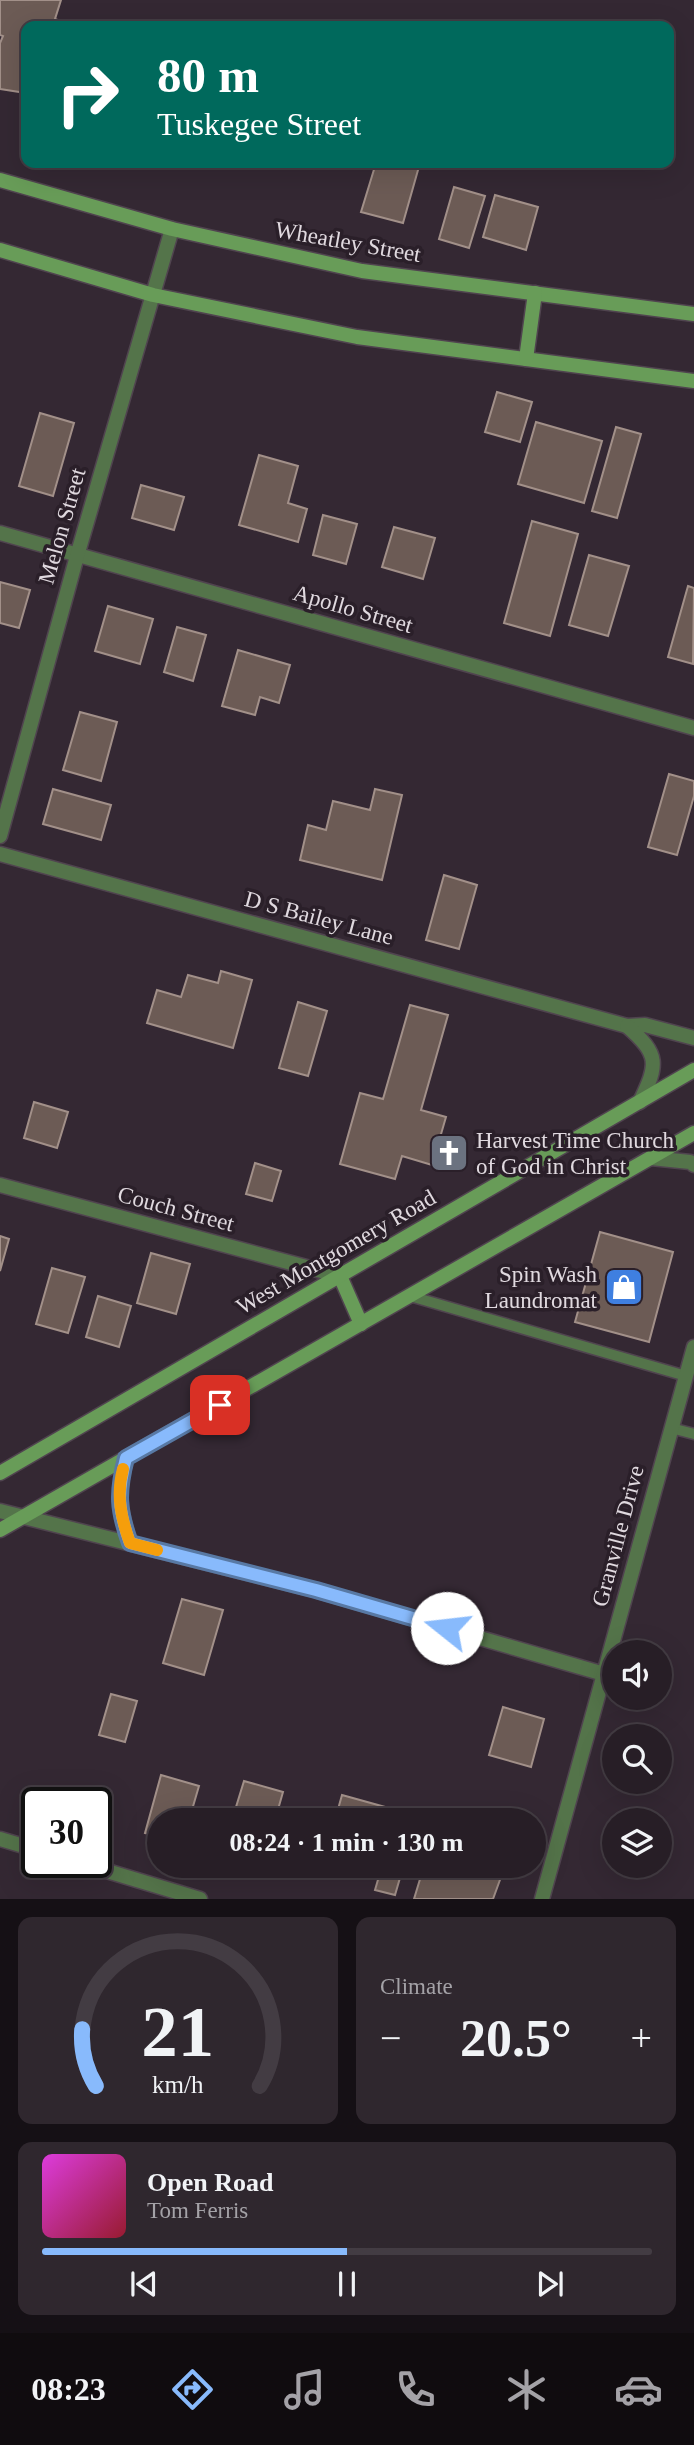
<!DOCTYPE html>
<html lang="en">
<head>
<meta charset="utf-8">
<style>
	:root { --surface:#271e26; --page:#2f272e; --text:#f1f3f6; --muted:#a4a2a7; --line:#433c43; --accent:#88bafc }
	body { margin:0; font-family:"Times New Roman",serif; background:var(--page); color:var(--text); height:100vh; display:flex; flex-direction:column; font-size:26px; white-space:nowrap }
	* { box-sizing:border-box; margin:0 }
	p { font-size:23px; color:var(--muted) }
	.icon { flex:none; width:38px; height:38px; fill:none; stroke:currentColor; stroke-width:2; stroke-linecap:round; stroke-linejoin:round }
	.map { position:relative; height:1899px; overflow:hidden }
	.side { display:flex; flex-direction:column; gap:18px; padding:18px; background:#151015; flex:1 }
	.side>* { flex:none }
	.banner { position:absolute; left:21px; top:21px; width:653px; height:147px; border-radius:14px; box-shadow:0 7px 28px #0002,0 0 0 2px var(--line); background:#00695c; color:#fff; overflow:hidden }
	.controls { position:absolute; left:602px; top:1640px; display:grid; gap:14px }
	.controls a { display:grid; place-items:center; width:70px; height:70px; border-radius:50%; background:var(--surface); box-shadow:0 7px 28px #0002,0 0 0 2px var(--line); font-size:35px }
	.speed { position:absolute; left:21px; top:1787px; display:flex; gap:14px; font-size:35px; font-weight:700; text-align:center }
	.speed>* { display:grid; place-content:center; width:91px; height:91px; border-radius:50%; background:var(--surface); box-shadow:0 7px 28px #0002,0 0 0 2px var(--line); line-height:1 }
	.speed .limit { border:4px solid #111; border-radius:10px; background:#fff; color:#111 }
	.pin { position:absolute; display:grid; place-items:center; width:60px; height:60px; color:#fff; margin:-30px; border-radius:14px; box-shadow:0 4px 10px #0006 }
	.me { position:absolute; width:77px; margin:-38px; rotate:286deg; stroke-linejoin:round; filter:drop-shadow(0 0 5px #0008) }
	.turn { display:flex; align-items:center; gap:24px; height:147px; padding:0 21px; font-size:32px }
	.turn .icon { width:91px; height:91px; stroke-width:2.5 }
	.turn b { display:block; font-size:49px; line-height:60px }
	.big { font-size:52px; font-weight:700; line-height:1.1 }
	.side .card { flex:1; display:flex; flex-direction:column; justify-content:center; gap:10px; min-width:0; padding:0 24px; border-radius:14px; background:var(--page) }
	.side .dial { align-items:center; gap:0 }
	.dial svg { height:182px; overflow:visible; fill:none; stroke:var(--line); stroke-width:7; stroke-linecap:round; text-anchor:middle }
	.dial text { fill:var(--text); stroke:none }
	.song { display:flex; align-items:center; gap:21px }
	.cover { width:84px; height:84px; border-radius:10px; background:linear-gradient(135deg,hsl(300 70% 55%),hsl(350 70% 35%)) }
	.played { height:7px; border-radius:4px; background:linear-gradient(90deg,var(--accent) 50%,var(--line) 50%) }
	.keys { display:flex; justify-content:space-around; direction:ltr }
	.heat { display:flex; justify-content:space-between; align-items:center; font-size:38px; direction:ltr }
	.side .tiles { flex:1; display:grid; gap:18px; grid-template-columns:1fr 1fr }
	.card:last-child { grid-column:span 2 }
	.trip { position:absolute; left:147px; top:1808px; width:399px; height:70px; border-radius:35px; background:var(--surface); box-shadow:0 7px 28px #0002,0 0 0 2px var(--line); font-weight:700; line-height:70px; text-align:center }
	.dock { display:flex; height:112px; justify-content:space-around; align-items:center; background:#100c0f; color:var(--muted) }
	.dock .icon { width:49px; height:49px }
	.dock .on { color:var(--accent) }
	.dock b { font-size:32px; color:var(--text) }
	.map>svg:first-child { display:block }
	.building { fill:#6c5b55; stroke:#a29089; stroke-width:2 }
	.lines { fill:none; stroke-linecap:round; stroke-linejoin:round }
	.lane-casing { stroke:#50444f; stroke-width:13 }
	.street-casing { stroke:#50444f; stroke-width:17 }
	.secondary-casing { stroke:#50444f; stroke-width:17 }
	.lane { stroke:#54744a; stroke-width:10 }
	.street { stroke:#54744a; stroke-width:14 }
	.secondary { stroke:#689c58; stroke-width:14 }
	.route-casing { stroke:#5879a4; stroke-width:18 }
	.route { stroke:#88bafc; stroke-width:12 }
	.slow { stroke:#f59e0b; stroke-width:12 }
	.labels { text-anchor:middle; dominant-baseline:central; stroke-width:7; stroke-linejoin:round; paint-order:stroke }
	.street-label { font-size:23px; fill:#e0d9df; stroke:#2a1f29 }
	.poi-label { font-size:23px; fill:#e0d9df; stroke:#2a1f29; text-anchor:start }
</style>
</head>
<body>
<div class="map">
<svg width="694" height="1899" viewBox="0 0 694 1899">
	<rect width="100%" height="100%" fill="#342833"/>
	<g class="building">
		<path d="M0 0H61L55 19 66 23 65 26H26V93L0 89V43L3 36 0 35Z"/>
		<path d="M376 163H420L403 223 361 212Z"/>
		<path d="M454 187 485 196 469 248 439 239Z"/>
		<path d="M495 195 538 207 526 250 483 237Z"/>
		<path d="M497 392 532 402 520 442 485 432Z"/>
		<path d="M40 413 74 423 53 496 19 486Z"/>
		<path d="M536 422 602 441 584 503 518 484Z"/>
		<path d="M616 427 641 434 617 518 592 511Z"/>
		<path d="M259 455 298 466 288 503 307 509 298 542 239 525Z"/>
		<path d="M141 485 184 497 174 530 132 518Z"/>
		<path d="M323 515 357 524 346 564 313 555Z"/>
		<path d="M532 521 578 534 550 636 504 623Z"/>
		<path d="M394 527 435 538 423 579 382 567Z"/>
		<path d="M589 555 629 566 608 636 569 625Z"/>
		<path d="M0 582 30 590 19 628 0 623Z"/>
		<path d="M688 586 694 588 693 664 668 657Z"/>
		<path d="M108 606 153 619 140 664 95 651Z"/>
		<path d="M177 627 206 635 193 681 164 672Z"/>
		<path d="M238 650 290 665 279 703 260 697 255 715 222 706Z"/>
		<path d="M80 712 117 722 101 781 63 770Z"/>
		<path d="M669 774 694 781V796L677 855 648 847Z"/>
		<path d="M53 789 111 805 101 840 43 824Z"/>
		<path d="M375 789 402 795 382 880 300 860 308 825 326 830 333 801 370 810Z"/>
		<path d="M444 875 477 885 459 949 426 940Z"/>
		<path d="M221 971 252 980 233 1048 147 1023 157 990 181 997 188 975 218 983Z"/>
		<path d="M298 1002 327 1011 308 1076 279 1068Z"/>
		<path d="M410 1005 448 1015 421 1110 446 1117 432 1165 402 1156 395 1179 340 1164 360 1093 383 1099Z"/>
		<path d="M34 1102 68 1112 57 1148 24 1138Z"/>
		<path d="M255 1163 281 1171 272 1201 246 1194Z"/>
		<path d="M600 1232 673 1252 649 1342 575 1322Z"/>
		<path d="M0 1236 9 1239 0 1271Z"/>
		<path d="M151 1253 190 1264 176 1314 137 1303Z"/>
		<path d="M52 1268 85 1277 68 1333 36 1324Z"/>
		<path d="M98 1296 131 1306 119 1347 86 1337Z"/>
		<path d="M182 1599 223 1610 204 1675 163 1663Z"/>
		<path d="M111 1694 137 1701 125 1742 99 1735Z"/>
		<path d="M503 1707 544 1719 531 1767 489 1755Z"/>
		<path d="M161 1775 199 1786 189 1820H159V1837L145 1833Z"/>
		<path d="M244 1781 283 1792 275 1820H232Z"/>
		<path d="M342 1795 396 1810 393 1820H335Z"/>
		<path d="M382 1866 402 1871 395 1895 375 1890Z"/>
		<path d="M424 1866H435L455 1871 457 1866H505L493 1899H414Z"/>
	</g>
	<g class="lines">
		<g class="lane-casing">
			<g id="lane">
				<path d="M410 1296 686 1376"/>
				<path d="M671 1428 694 1434"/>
			</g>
		</g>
		<g class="street-casing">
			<g id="street">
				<path d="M0 533 694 728"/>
				<path d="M0 836 77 556 172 229"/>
				<path d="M0 854 627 1026 645 1025 694 1038"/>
				<path d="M627 1026C660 1055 658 1064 640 1102"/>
				<path d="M651 1158 690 1162 694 1165"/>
				<path d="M0 1185 340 1276"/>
				<path d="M126 1459C117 1491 119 1511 130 1543"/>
				<path d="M0 1511 315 1590 604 1674"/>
				<path d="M0 1839 37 1850"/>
				<path d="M77 1862 200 1899"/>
				<path d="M542 1899 694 1347"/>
			</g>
		</g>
		<g class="secondary-casing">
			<g id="secondary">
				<path d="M0 180 172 229 362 271 694 314"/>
				<path d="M0 250 153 295 357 337 694 381"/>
				<path d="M526 359 535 293"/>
				<path d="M340 1276 361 1324"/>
				<path d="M0 1473 694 1070"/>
				<path d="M0 1530 694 1133"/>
			</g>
		</g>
		<use href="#lane" class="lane"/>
		<use href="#street" class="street"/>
		<use href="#secondary" class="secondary"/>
	</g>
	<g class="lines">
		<g class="route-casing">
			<path id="route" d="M220 1405 126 1458C117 1493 118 1510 130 1543L316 1590 447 1628"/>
		</g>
		<use href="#route" class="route"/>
		<path class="slow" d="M123 1469C116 1495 121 1518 130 1543L157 1550"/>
	</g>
	<defs>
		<g id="church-square" transform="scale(2.0125)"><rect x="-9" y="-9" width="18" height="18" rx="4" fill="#6b7280" stroke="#2a1f29"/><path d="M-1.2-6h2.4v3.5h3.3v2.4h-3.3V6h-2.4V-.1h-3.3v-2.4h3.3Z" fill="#fff"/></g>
		<g id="shop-square" transform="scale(2.0125)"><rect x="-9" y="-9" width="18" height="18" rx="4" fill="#3f7fe0" stroke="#2a1f29"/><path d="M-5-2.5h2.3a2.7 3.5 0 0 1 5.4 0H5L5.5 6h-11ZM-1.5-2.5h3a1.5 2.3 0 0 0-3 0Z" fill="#fff"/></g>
	</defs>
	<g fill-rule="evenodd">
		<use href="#church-square" x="449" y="1153"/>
		<use href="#shop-square" x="624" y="1287"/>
	</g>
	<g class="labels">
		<g class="street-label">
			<text transform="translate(348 242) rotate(10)">Wheatley Street</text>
			<text transform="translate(62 526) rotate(-74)">Melon Street</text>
			<text transform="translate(353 609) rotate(16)">Apollo Street</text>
			<text transform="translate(319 918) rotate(15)">D S Bailey Lane</text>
			<text transform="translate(176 1209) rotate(15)">Couch Street</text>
			<text transform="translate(336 1252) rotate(-30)">West Montgomery Road</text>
			<text transform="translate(618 1536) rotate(-75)">Granville Drive</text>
		</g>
		<g class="poi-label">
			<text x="476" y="1140">Harvest Time Church<tspan x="476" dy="26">of God in Christ</tspan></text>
			<text x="597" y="1274" text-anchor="end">Spin Wash<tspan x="597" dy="26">Laundromat</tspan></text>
		</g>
	</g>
</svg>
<div class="controls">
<a><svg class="icon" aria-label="sound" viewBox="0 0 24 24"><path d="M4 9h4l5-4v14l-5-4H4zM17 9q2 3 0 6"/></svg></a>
<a><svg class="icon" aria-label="search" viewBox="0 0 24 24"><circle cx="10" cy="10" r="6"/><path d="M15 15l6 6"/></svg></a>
<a><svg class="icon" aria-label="layers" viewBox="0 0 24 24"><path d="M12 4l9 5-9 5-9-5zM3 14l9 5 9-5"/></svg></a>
</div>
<div class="speed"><div class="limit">30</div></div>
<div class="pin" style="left:220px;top:1405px;background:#d93025"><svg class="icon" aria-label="arrive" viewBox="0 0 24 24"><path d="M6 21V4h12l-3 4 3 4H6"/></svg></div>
<svg class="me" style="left:447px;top:1628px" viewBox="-20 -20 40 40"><circle r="19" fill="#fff"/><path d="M0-13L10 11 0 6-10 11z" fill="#88bafc"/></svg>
<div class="trip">08:24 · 1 min · 130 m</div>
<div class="banner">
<div class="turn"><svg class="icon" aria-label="right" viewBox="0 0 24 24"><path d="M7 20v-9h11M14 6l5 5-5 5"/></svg><div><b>80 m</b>Tuskegee Street</div></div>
</div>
</div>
<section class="side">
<div class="tiles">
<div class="card dial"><svg viewBox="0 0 100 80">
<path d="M14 69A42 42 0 1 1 86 69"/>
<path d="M14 69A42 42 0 0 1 8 44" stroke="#88bafc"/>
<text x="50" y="56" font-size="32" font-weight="700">21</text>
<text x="50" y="72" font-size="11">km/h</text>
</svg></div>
<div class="card"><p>Climate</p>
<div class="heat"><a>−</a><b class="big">20.5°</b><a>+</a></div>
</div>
<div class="card">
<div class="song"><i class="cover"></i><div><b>Open Road</b><p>Tom Ferris</p></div></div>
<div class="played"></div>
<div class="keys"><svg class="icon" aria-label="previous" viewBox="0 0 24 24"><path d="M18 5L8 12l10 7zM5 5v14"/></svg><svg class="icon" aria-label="pause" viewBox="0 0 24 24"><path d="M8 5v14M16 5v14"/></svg><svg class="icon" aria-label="next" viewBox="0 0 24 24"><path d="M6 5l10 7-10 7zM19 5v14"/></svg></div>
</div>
</div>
</section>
<nav class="dock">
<b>08:23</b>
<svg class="icon on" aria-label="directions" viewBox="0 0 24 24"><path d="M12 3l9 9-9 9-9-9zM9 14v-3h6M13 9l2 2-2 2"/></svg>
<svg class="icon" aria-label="music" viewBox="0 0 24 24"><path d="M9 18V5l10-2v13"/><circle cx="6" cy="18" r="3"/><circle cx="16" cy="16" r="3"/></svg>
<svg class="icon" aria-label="phone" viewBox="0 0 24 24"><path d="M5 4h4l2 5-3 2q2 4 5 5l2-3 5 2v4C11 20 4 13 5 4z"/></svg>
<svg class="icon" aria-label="climate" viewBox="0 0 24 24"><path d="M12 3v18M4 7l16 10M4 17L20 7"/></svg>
<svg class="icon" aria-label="car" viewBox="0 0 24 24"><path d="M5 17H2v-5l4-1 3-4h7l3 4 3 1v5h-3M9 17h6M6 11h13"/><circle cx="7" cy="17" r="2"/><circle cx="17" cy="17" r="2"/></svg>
</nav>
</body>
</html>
